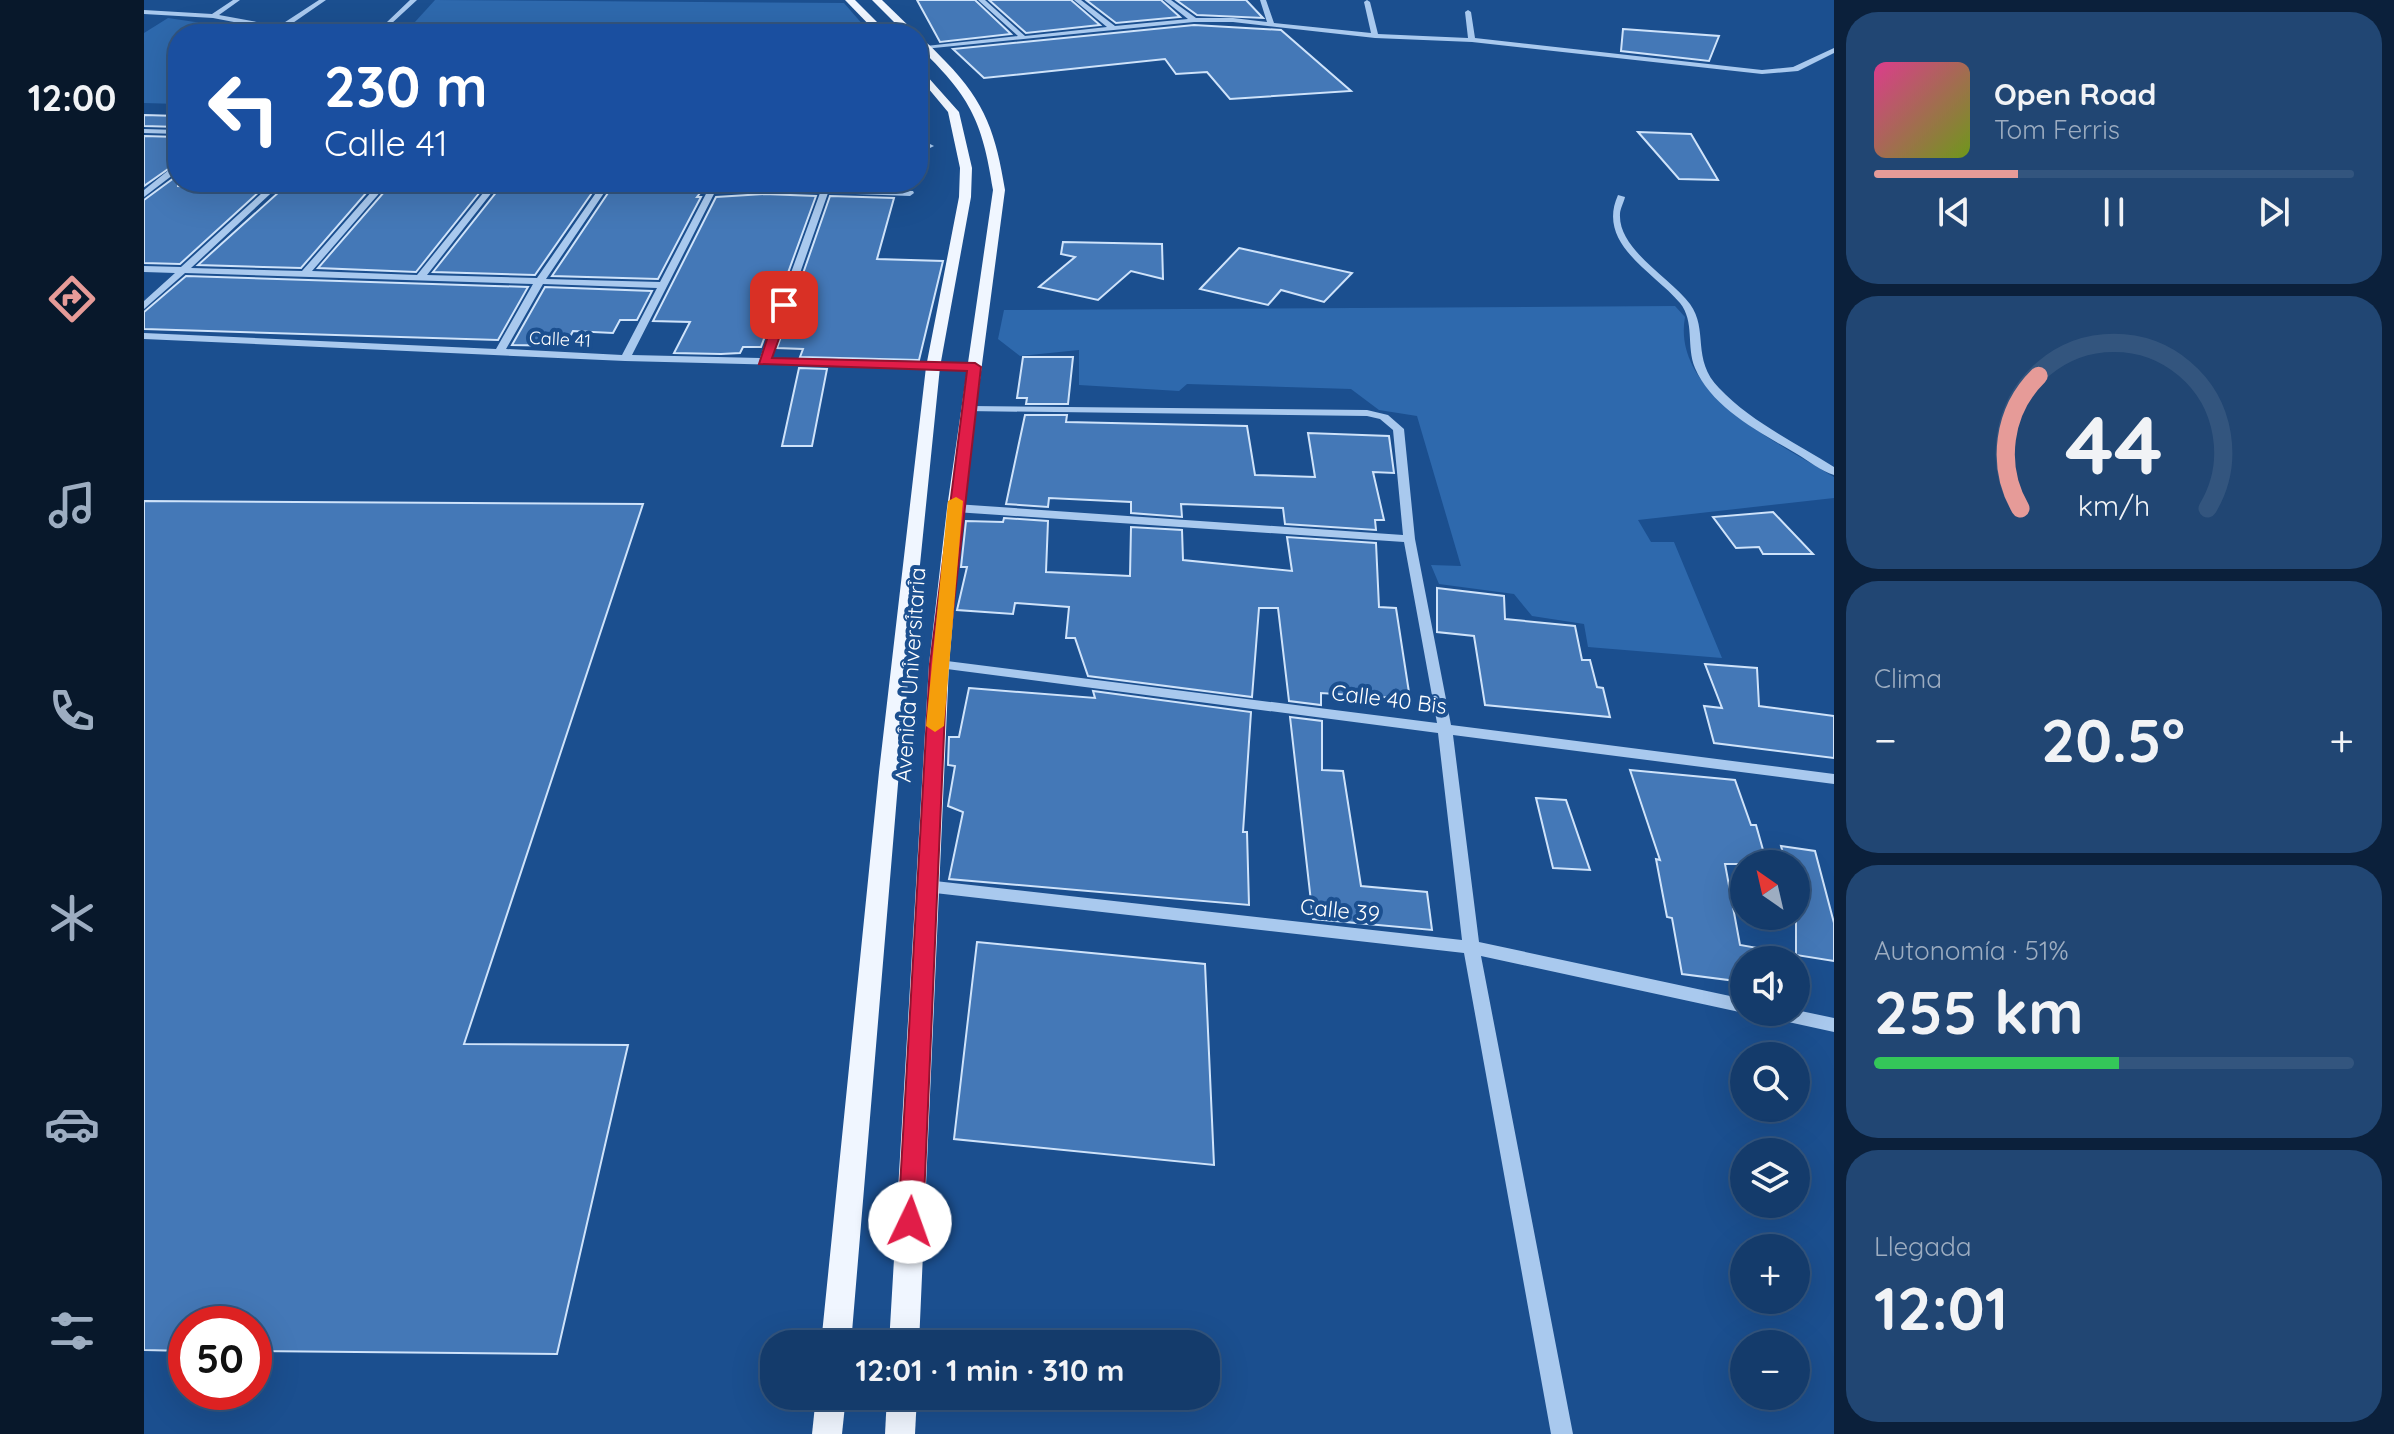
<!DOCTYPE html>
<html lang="es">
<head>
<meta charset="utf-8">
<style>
	:root { --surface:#143b6b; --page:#214673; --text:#f1f3f6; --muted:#9dadc1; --line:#33557e; --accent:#e69b98 }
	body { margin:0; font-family:Quicksand,sans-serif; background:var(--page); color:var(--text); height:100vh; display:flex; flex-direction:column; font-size:30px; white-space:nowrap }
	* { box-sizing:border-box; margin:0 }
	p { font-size:26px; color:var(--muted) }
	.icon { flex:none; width:44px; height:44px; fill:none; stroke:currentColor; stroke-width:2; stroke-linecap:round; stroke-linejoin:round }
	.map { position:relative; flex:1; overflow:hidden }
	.drawer { display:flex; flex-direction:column; gap:12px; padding:12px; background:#0b203b; width:560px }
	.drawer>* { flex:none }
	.top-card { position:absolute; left:24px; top:24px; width:760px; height:168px; border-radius:32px; box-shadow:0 8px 32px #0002,0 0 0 2px var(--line); background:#1a4fa0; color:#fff; overflow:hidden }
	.needle { width:52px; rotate:326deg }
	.buttons { position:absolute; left:1586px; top:850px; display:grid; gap:16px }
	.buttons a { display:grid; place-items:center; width:80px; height:80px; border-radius:50%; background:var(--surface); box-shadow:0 8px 32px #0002,0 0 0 2px var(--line); font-size:40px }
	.speed { position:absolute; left:24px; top:1306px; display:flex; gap:16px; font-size:40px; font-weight:700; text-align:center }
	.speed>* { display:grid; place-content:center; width:104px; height:104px; border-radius:50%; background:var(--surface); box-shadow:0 8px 32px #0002,0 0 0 2px var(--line); line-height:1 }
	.speed .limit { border:12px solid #d22; background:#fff; color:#111 }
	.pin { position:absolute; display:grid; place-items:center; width:68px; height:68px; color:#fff; margin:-34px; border-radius:16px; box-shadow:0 4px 12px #0006 }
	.me { position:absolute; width:88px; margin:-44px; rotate:3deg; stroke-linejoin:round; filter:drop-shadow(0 0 6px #0008) }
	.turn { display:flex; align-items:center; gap:28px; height:168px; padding:0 24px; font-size:36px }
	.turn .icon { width:104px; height:104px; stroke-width:2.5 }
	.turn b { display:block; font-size:56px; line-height:68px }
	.big { font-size:60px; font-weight:700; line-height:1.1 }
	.drawer .card { flex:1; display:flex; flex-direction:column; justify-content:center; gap:12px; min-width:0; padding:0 28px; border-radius:32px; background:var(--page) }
	.drawer .dial { align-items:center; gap:0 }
	.dial svg { height:208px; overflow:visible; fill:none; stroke:var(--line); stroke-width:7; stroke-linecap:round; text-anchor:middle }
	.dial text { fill:var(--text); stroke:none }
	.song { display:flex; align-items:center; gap:24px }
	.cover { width:96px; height:96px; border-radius:12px; background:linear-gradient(135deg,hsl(330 70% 55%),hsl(80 70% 35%)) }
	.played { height:8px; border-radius:4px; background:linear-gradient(90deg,var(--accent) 30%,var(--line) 30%) }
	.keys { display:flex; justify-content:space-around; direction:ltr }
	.heat { display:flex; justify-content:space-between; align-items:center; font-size:44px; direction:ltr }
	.charge { height:12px; border-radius:6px; background:linear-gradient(90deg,#34c759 51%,var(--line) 0) }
	.trip { position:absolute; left:616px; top:1330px; width:460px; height:80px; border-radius:32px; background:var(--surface); box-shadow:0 8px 32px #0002,0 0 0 2px var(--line); font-weight:700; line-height:80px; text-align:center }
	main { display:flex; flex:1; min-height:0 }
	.dock { display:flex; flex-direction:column; width:144px; justify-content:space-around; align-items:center; background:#08182b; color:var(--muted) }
	.dock .icon { width:56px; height:56px }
	.dock .on { color:var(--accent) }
	.dock b { font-size:36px; color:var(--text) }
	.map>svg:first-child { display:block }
	.green { fill:#2e69ad }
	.building { fill:#4478b7; stroke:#cfe3fa; stroke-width:2 }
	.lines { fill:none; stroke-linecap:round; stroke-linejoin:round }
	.minor { fill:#a9c9ee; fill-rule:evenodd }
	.major { fill:#f0f6ff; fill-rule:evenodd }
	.route { fill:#e11d48; stroke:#92132f; stroke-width:2 }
	.slow { fill:#f59e0b }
	.labels { text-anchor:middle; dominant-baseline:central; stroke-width:8; stroke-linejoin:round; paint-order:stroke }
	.far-street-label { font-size:18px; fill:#fff; stroke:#1b4f8f }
	.street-label { font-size:22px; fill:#fff; stroke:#1b4f8f }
</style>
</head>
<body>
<main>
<nav class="dock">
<b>12:00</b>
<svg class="icon on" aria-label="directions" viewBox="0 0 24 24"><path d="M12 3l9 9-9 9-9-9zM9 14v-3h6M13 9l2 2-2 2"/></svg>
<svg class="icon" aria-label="music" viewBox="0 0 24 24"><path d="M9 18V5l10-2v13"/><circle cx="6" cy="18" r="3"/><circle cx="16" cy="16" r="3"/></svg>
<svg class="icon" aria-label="phone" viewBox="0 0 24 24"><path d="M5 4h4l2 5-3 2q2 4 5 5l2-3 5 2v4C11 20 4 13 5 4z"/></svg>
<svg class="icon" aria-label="climate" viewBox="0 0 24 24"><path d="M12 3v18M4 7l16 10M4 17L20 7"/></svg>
<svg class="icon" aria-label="car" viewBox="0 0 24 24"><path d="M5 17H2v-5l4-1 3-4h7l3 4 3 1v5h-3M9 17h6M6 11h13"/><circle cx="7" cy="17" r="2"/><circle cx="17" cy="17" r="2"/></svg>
<svg class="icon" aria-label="filters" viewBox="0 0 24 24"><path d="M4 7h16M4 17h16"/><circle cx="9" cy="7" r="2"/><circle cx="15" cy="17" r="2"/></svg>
</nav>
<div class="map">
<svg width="1690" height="1434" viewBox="0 0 1690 1434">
	<rect width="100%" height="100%" fill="#1b4f8f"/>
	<g class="green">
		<path d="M291 0 700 3 727 34H260Z"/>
		<path d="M24 18 105 30 99 34H34V104L0 103V33Z"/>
		<path d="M1531 306 1541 317C1527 394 1636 443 1690 477V498L1494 520 1507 542H1530L1578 658 1444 647 1440 624 1388 616 1370 594 1295 584 1287 565 1317 566 1273 416 1235 410 1207 389 1043 384 1035 391 935 385V350L876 356 854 339 860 310Z"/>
	</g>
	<g class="building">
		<path d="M773 0H831L867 34 796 42Z"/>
		<path d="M845 0H927L956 25 882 33Z"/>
		<path d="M942 0H1017L1036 17 972 23Z"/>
		<path d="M1032 0H1102L1119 18 1053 15Z"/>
		<path d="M1050 25 1137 30 1207 91 1086 99 1063 72 1032 74 1021 59 840 78 809 49Z"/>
		<path d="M1479 29 1575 36 1565 61 1477 51Z"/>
		<path d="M0 115 34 116V127L0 126Z"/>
		<path d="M1494 132 1547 134 1574 180 1535 179Z"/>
		<path d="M0 136 34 137V162L0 186Z"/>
		<path d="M34 175V186L117 190 36 264 0 263V200Z"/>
		<path d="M146 182 230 184 157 268 54 265Z"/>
		<path d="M247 184 340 187 272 272 174 268Z"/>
		<path d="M358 185 450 190 391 275 289 272Z"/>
		<path d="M466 190 556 193 553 197H557L514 279 408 276Z"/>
		<path d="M620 194 672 196 617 347H599L596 353 577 354 530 353 546 322 509 321 572 197Z"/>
		<path d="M686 196 750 198 733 259 799 261 775 360 656 357 659 349 633 348Z"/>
		<path d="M919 242 1018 244 1019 279 987 271 954 300 895 287 931 257 917 254Z"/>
		<path d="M1095 248 1158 262 1208 273 1180 302 1137 290 1124 305 1056 289Z"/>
		<path d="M42 276 384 287 354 340 0 329V312Z"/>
		<path d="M401 287 508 291 493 320H476L469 333 429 331 421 346 368 345Z"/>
		<path d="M879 357H929L924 404H882L883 398H873Z"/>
		<path d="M655 368 683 369 668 446H638Z"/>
		<path d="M881 415H923L922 422 1103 426 1111 475 1171 477 1164 433 1245 436 1250 473 1229 472 1240 520H1231L1232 530 1141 524 1139 508 1037 504 1038 517 987 513V502L905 498 904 507 862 504Z"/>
		<path d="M0 501 499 504 320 1044 484 1045 413 1354 110 1351V1324H42V1351L0 1350Z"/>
		<path d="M1629 512 1669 554H1619L1615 547 1592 548 1569 517Z"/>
		<path d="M860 518 904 521 902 572 986 576 987 527 1038 530 1039 560 1148 571 1143 537 1232 543 1235 607 1252 608 1266 699 1177 693V705L1145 701 1134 608H1115L1108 697 944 676 931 638H922L925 607 871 603 869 614 813 610 823 567H817L822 521 859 522Z"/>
		<path d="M1293 588 1360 596 1361 619 1431 626 1438 660H1446L1453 687 1459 688 1466 717 1341 705 1330 636 1293 632Z"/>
		<path d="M1561 664 1613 668 1615 706 1690 716V758L1570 743 1560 706 1578 708Z"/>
		<path d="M825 688 951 698 949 691 1107 712 1099 832H1103L1105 905 805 879 819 812 804 806 811 766 804 765 805 737H815Z"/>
		<path d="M1146 717 1178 721V770L1199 771 1217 886 1283 892 1288 930 1169 919Z"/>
		<path d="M1486 770 1591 780 1607 825H1612L1623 864H1581L1596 945 1647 954 1648 960H1600V982L1538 974 1528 918 1523 917 1512 859 1516 860Z"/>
		<path d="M1392 798 1422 800 1446 870 1409 868Z"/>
		<path d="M1637 846 1671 851 1690 923V961L1652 955V864H1642Z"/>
		<path d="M833 942 1061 964 1070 1165 810 1139Z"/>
	</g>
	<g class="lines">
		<g class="minor">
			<path d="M89 0H96L75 15 135 26 175 0H182L143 27 216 28 243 22 266 0H273L247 24 216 32 137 31 69 18 0 14V10L68 14Z"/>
			<path d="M834 0H841L881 36 963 27 930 0H937L971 26 1044 19 1020 0H1027L1052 18H1089L1123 22 1116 0H1122L1130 23 1227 33 1220 2 1223 0 1226 2 1234 34 1324 38 1321 12 1324 10 1327 12 1331 38 1618 70 1649 67 1690 48V53L1654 71 1618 74 1328 42 1231 38 1089 22H1050L780 49 782 46 874 36Z"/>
			<path d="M0 129 34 130V134L0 133Z"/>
			<path d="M774 144H786L790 146 786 148H774Z"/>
			<path d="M31 165H34V171L0 197V190Z"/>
			<path d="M130 182H139L47 268 158 271 236 182H245L168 271 273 275 348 182H356L283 275 393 278 456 187 367 185 363 182H459L678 188 683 182 687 185 686 188 769 191 770 193 766 196 684 193 626 359 831 364 836 367 831 370 481 361 0 339V333L352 349 389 284 41 273 0 309V301L31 273 0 272V266L37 267ZM464 187 564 190 516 282 402 279ZM572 190 676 193 616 358 488 355ZM399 284 513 288 478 355 362 349Z"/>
			<path d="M1474 195 1481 197C1480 202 1476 209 1476 214 1474 250 1527 278 1546 304 1565 330 1547 359 1575 388 1607 422 1651 442 1690 467V475C1677 471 1665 461 1653 454 1617 433 1568 408 1551 368 1542 346 1551 322 1536 303 1509 271 1452 244 1474 195Z"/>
			<path d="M826 406 1223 410 1244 415 1260 429 1271 539 1307 725 1690 774V784L1309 735 1335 942 1600 999V1012H1603L1600 1013 1337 956 1429 1434H1407L1320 953 782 892 776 890 774 886 776 882 782 880 1318 940 1294 733 795 668 788 664 795 660 1293 723 1260 542 811 512 805 508 811 504 1259 535 1249 430 1236 419 1223 416 822 411V407Z"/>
			<path d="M1652 1010 1690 1018V1032L1630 1019 1624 1017 1621 1012H1652Z"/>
		</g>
		<g class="major">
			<path d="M701 0H711L745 34H734Z"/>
			<path d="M728 0H738L773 34H762Z"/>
			<path d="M774 37C784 42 793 53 802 62 842 103 852 135 861 190L819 508 805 664 775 1344H745L785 664 803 508 849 190C838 118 825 96 774 46Z"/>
			<path d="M774 66 815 112 828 168 827 197 796 367 755 772 707 1344H677L735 772 782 367 815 197 816 168 804 112 774 76Z"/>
			<path d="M672 1396H702L698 1434H668Z"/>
			<path d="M743 1396H773L771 1434H741Z"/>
		</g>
	</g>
	<path class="route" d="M640 301 647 305 628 358 831 363 837 367 803 664 779 1222 775 1230 766 1234 757 1230 754 1222 786 664 823 371 615 364 634 305Z"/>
	<path class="slow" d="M812 497 819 501 800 726 791 732 782 726 804 501Z"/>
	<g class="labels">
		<g class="far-street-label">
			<text transform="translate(416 339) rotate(3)">Calle 41</text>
		</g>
		<g class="street-label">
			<text transform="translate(766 675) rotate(-86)">Avenida Universitaria</text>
			<text transform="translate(1245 699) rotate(7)">Calle 40 Bis</text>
			<text transform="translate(1196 910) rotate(6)">Calle 39</text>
		</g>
	</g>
</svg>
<div class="buttons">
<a><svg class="needle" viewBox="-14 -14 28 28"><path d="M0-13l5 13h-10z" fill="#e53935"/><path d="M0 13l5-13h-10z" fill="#9dadc1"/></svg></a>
<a><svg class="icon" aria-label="sound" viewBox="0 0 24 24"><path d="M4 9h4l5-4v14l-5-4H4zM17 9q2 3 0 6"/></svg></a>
<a><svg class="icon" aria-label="search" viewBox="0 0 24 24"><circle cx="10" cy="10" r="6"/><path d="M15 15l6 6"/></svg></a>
<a><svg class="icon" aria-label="layers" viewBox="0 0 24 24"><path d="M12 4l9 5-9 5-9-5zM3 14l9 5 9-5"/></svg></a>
<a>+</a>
<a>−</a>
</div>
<div class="speed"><div class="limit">50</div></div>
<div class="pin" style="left:640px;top:305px;background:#d93025"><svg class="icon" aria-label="arrive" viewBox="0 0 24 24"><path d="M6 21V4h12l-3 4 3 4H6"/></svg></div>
<svg class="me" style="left:766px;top:1222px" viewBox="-20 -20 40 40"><circle r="19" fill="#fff"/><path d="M0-13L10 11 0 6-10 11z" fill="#e11d48"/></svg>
<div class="trip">12:01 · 1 min · 310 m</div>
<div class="top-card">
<div class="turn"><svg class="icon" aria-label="left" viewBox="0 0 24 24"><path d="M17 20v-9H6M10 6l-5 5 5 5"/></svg><div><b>230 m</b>Calle 41</div></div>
</div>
</div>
<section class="drawer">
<div class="card">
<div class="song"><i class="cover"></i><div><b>Open Road</b><p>Tom Ferris</p></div></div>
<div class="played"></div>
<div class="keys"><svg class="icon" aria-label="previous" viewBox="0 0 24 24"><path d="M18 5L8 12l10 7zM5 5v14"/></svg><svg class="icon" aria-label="pause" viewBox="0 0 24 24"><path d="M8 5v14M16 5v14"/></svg><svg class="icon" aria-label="next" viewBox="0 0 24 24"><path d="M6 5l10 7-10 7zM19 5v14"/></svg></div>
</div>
<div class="card dial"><svg viewBox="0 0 100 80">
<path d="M14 69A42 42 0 1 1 86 69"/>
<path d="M14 69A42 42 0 0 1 21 18" stroke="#e69b98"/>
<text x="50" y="56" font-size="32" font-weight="700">44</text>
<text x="50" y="72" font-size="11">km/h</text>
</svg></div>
<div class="card"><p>Clima</p>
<div class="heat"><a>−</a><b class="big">20.5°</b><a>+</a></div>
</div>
<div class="card"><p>Autonomía · 51%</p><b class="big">255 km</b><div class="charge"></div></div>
<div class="card"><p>Llegada</p><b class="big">12:01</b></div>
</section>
</main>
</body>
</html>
